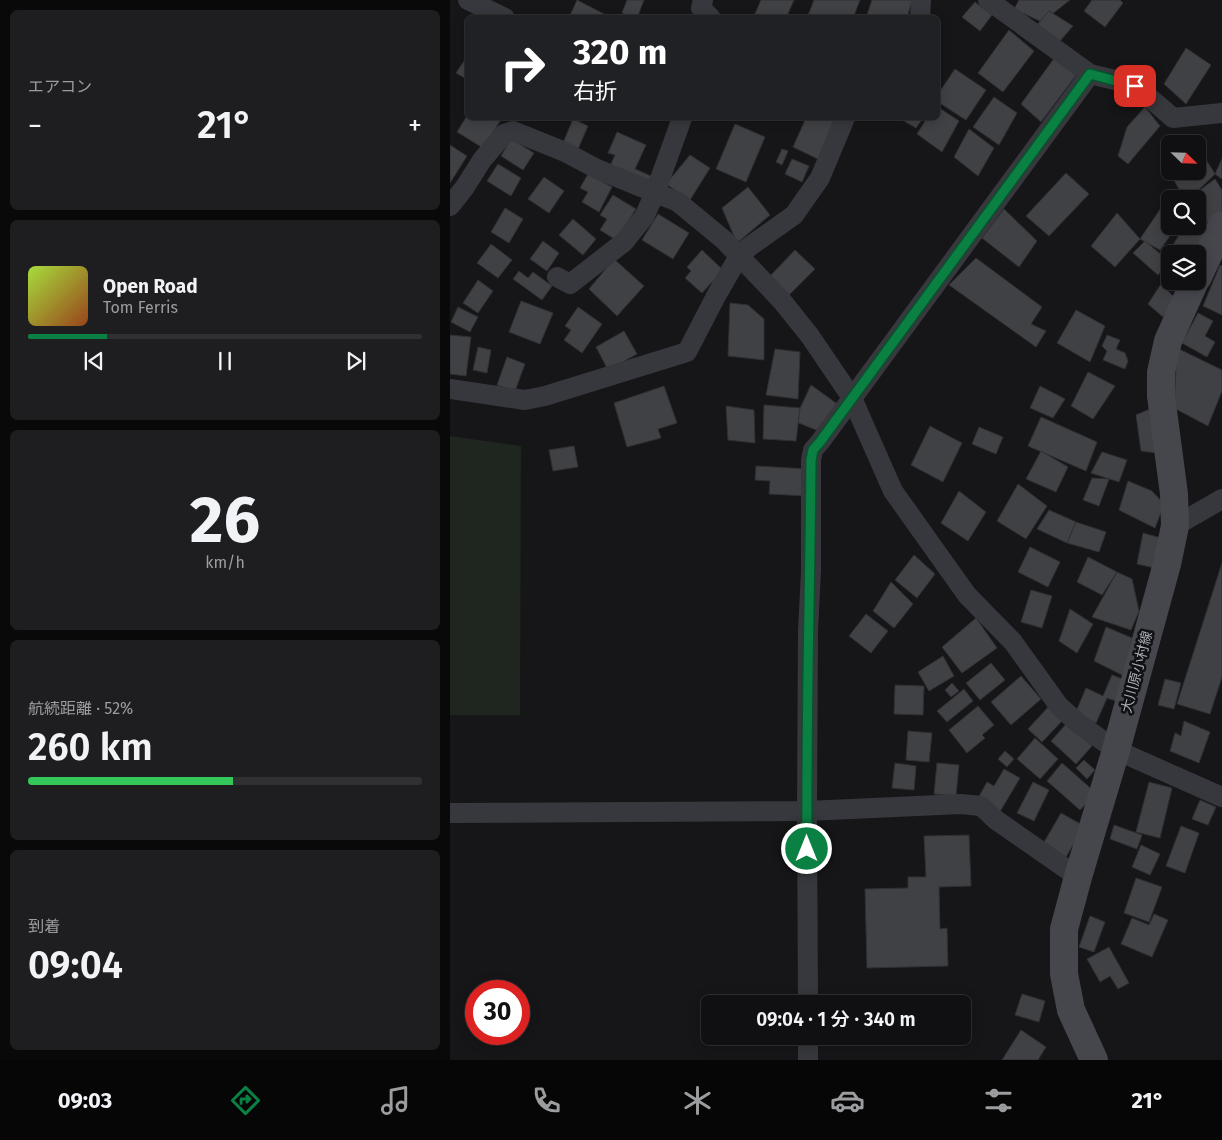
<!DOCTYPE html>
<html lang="ja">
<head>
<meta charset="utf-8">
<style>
	:root { --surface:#101012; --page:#1e1e20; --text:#f1f3f6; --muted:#9c9d9f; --line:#303032; --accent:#0b8043 }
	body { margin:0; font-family:"Fira Sans","Noto Sans JP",sans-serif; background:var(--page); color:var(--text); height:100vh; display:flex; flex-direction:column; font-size:19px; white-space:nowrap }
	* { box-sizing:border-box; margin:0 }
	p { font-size:16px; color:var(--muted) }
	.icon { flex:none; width:28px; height:28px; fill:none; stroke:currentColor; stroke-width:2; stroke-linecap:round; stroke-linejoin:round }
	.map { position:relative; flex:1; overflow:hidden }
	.sheet { display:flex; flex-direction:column; gap:10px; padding:10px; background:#09090a; width:450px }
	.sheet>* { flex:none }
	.banner { position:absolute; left:15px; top:15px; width:475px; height:105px; border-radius:8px; box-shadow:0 2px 12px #0003,0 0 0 1px var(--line); background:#202124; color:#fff; overflow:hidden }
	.needle { width:32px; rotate:113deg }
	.fabs { position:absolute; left:711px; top:135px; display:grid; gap:10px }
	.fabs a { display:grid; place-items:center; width:45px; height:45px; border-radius:8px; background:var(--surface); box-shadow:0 2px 12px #0003,0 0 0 1px var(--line); font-size:25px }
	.speed { position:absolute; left:15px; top:980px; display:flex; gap:10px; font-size:25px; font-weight:700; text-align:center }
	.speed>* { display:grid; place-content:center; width:65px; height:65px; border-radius:50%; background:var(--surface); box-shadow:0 2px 12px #0003,0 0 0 1px var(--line); line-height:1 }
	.speed .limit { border:8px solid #d22; background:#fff; color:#111 }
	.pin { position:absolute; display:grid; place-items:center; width:42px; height:42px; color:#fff; margin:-21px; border-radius:10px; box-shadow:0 2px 8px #0006 }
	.me { position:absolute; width:55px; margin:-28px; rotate:0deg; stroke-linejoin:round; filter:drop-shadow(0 0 4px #0008) }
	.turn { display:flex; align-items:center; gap:18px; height:105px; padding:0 25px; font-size:22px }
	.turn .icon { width:65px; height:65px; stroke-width:2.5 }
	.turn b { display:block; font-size:35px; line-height:42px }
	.big { font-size:38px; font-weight:600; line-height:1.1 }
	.sheet .card { flex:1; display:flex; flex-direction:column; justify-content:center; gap:8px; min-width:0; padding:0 18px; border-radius:8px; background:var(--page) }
	.sheet .dial { align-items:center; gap:0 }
	.dial b { font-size:65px; line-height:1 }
	.song { display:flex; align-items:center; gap:15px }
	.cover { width:60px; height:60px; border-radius:8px; background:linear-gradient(135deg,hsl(80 70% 55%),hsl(20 70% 35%)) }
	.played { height:5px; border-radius:2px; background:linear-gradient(90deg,var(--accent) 20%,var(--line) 20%) }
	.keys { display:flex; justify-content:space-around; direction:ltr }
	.heat { display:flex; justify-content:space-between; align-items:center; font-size:28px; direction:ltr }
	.charge { height:8px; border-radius:4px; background:linear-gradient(90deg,#34c759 52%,var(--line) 0) }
	.trip { position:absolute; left:251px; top:995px; width:270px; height:50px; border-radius:8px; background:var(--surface); box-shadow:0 2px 12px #0003,0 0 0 1px var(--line); font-weight:600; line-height:50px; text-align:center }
	.tabs { display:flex; height:80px; justify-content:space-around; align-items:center; background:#060607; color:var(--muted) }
	.tabs .icon { width:35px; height:35px }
	.tabs .current { color:var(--accent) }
	.tabs b { font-size:22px; color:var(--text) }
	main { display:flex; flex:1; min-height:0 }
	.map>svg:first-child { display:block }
	.green { fill:#1e261f }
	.building { fill:#404145; stroke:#303034 }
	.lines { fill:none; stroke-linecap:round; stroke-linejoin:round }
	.street { stroke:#37383d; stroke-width:20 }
	.secondary { stroke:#45474d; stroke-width:28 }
	.route-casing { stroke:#07532c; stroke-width:12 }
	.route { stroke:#0b8043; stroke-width:9 }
	.labels { text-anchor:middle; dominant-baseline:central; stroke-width:5; stroke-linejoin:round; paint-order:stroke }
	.street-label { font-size:14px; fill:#a8adb8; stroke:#111113 }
</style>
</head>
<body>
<main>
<section class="sheet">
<div class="card"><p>エアコン</p>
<div class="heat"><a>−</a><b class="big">21°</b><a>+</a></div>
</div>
<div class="card">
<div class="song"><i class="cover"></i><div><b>Open Road</b><p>Tom Ferris</p></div></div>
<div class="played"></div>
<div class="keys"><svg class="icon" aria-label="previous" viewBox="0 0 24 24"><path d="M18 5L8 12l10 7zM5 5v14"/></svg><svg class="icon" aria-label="pause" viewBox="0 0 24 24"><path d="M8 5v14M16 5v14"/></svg><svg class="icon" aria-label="next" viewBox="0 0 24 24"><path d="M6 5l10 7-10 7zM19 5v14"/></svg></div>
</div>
<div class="card dial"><b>26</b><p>km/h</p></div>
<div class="card"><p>航続距離 · 52%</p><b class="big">260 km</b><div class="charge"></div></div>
<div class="card"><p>到着</p><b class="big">09:04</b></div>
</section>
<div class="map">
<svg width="772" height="1060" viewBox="0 0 772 1060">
	<rect width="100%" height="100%" fill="#161618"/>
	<path class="green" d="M0 436 71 446 70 715H0Z"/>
	<g class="building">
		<path d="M127 0 156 15 155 18H119Z"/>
		<path d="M177 0H194L187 18H182L172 13Z"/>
		<path d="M311 0H344L336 18H306L304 16Z"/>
		<path d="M364 0H410L403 18H357Z"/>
		<path d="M422 0H462L457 18H416Z"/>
		<path d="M569 0H620L592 22 564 9Z"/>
		<path d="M642 0H670L673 3 655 27 634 11Z"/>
		<path d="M525 2 542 15 530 31 512 17Z"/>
		<path d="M599 11 623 26 610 41 586 26Z"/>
		<path d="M559 30 584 51 553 92 528 73Z"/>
		<path d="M736 48 761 65 736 104 714 84Z"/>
		<path d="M18 55V80L6 73Z"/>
		<path d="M605 57 627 74 591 122 571 104Z"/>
		<path d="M505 69 536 90 516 120 488 102V94Z"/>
		<path d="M544 97 567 113 549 145 523 127Z"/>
		<path d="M488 107 509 121 492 152 467 134 477 118H488Z"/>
		<path d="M695 107 710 126 678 164 668 156 677 127Z"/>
		<path d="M18 114V118H52L33 148 7 132Z"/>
		<path d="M356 118H388L372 161 343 147Z"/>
		<path d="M449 118H473L466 128Z"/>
		<path d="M123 119 138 126 128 149 113 143Z"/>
		<path d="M285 124 315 137 296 182 266 169Z"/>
		<path d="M519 129 544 148 528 176 504 157Z"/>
		<path d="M167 132 196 145 185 169 201 176 198 182 160 166 165 155 158 153Z"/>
		<path d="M61 139 84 153 73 170 51 156Z"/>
		<path d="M0 145 17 156 0 183Z"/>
		<path d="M748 147 765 174 739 199H734L715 163 720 160V171H748Z"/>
		<path d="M332 149 338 151 332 165 326 162Z"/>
		<path d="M240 155 260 168 240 200 216 184Z"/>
		<path d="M342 159 359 166 352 182 335 174Z"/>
		<path d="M772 159V179L765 174Z"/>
		<path d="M48 164 71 178 61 196 37 181Z"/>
		<path d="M616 173 639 194 599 236 576 216Z"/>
		<path d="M138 174 162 187 149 212 132 202 138 192 130 188Z"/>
		<path d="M94 177 114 191 99 213 78 199Z"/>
		<path d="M765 179 772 190V210L760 225 748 211V199H738Z"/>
		<path d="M298 187 320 215 287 243 272 208Z"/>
		<path d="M163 195 186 209 166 240 150 230 157 219 150 215Z"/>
		<path d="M719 196 723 199H720V226H727L710 250 690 239Z"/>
		<path d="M55 208 73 219 59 243 41 232Z"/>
		<path d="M554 209 587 241 569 267 532 238Z"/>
		<path d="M667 213 690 239 665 267 641 246Z"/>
		<path d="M208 214 239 233 223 259 192 240Z"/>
		<path d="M123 219 146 239 133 255 109 235Z"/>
		<path d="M748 222 763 230 748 254H726L719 251 735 226H748Z"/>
		<path d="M93 241 109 253 97 271 80 259Z"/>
		<path d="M695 241 720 262 708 275 683 253Z"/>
		<path d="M41 244 62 260 48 278 27 263Z"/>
		<path d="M252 250 273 270 252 293 235 278 241 271 237 267Z"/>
		<path d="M345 250 365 269 336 298 320 276Z"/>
		<path d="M526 258 592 307 581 324 596 331 586 347 499 285Z"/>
		<path d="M164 259 194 286 167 316 139 289Z"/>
		<path d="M770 265 772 266V315L753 306Z"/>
		<path d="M69 271 78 278 83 272 102 286 92 300 63 279Z"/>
		<path d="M720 271V281H742L739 294 711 284Z"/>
		<path d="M28 280 43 291 28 313 13 303Z"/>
		<path d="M711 284 727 300 713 317 698 304Z"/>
		<path d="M71 301 103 313 90 344 59 332Z"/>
		<path d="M280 303 298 305 314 319V360L278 356Z"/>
		<path d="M8 307 28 317 20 332 1 322Z"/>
		<path d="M128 307 152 324 132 353 114 340 121 330 115 326Z"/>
		<path d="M626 310 655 326 640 362 607 343Z"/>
		<path d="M748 313 763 321 755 336 765 342 757 357 732 343Z"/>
		<path d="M174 331 187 354 158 370 146 347Z"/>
		<path d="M0 335 21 337 16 376 0 374Z"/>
		<path d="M657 335 670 340 666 349 675 353 678 361 675 369 653 360 657 351 652 346Z"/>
		<path d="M28 347 41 350 37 373 23 370Z"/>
		<path d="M727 348 772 370V391L758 426 724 408Z"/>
		<path d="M325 349 350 352 348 399 316 395Z"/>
		<path d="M57 357 75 364 65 391 47 385Z"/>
		<path d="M638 372 665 386 643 419 621 406Z"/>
		<path d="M361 385 390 406 371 432 344 421Z"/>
		<path d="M214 386 227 423 208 429 211 438 177 447 164 403Z"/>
		<path d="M590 386 615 399 603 418 580 408Z"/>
		<path d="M314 405 350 408 346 441 313 439Z"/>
		<path d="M276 406 304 410 305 443 278 440Z"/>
		<path d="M707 406V453L691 451 686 415Z"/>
		<path d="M591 417 647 442 636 471 578 446Z"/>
		<path d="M480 426 512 443 493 482 461 465Z"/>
		<path d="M529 427 553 437 546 454 522 444Z"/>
		<path d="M124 446 128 467 103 471 99 450Z"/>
		<path d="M591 451 618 467 606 492 576 479Z"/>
		<path d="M652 452 677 460 669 482 641 473Z"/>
		<path d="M306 466 357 469 356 496 319 494 320 481 305 480Z"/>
		<path d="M642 478 659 479 649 506 633 500Z"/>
		<path d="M678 481 702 491 714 504 705 528 669 510Z"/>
		<path d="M568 484 597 506 576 539 547 521Z"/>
		<path d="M509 491 536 512 518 541 491 523Z"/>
		<path d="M599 510 626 522 617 543 587 529Z"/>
		<path d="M626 522 656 532 649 552 617 543Z"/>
		<path d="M693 533 711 538 709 569 687 564Z"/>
		<path d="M580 547 610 562 598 587 568 572Z"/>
		<path d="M464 555 485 574 467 598 445 580Z"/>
		<path d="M638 557 667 572 652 595 627 582Z"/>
		<path d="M772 563V677L760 714 727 704Z"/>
		<path d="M667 572 682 579 689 611 681 630 642 617Z"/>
		<path d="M441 582 463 604 444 628 423 611Z"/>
		<path d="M581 590 602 596 592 628 571 622Z"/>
		<path d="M620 609 643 624 627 653 609 641Z"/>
		<path d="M416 614 438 631 421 653 399 636Z"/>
		<path d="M526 618 547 648 512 673 492 647Z"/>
		<path d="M656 627 682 638 674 676 644 661Z"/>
		<path d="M493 656 504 676 479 691 468 672Z"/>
		<path d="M541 663 555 680 530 700 516 683Z"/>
		<path d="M662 675 675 680 666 701 657 698 646 723 625 714 636 688 653 696Z"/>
		<path d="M571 676 591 699 561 725 541 702Z"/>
		<path d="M715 679 731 683 724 709 708 705Z"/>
		<path d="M502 683 509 691 501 697 495 690Z"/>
		<path d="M445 685 474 686 473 715 444 714Z"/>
		<path d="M514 689 523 701 497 722 487 711Z"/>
		<path d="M600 705 614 719 592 742 578 729Z"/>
		<path d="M528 706 544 725 532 735 535 738 517 753 499 730Z"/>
		<path d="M734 721 760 732 749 763 720 751 725 733 731 736Z"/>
		<path d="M617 723 642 746 626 764 601 741Z"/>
		<path d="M458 731 482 733 479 762 456 760Z"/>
		<path d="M585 738 608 759 590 779 567 759Z"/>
		<path d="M555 751 564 759 557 767 548 759Z"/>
		<path d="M634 760 645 770 637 779 626 768Z"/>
		<path d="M445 763 466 766 464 790 442 788Z"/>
		<path d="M487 763 509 765 506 796 484 794Z"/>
		<path d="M612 763 646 793 630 810 597 781Z"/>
		<path d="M554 769 570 778 548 815 526 802 537 782 544 786Z"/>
		<path d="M583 782 599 790 584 821 567 813Z"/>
		<path d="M699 782 722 788 710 838 686 832Z"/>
		<path d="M750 800 766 807 758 825 742 819Z"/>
		<path d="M611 813 634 826 616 857 593 844Z"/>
		<path d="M664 825 692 835 687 849 660 839Z"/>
		<path d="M731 826 749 833 735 873 716 866Z"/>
		<path d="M519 835 521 886 489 887 490 929 497 928 498 966 417 968 415 889 458 888V877H476L474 836Z"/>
		<path d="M691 845 710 854 700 875 682 867Z"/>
		<path d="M686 878 712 887 699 922 674 913Z"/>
		<path d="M704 914 718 920 702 957 671 944 682 918 699 925Z"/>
		<path d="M640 916 655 922 644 952 629 947Z"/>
		<path d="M659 947 679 983 668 989 660 976 650 982 637 959Z"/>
		<path d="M572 994 595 1001 589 1022 565 1015Z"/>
		<path d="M571 1030 596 1047 588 1060H552Z"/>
	</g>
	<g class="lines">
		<g class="street">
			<path d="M18 0 55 18"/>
			<path d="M253 0 251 8 261 18"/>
			<path d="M538 0 640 74 685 85 723 118 772 113"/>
			<path d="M470 18 471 0"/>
			<path d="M0 206 15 187 32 160 54 134 63 131 115 152 147 169 228 202 274 240 332 301 360 336 402 398 443 491 517 595 563 642 609 706 629 724 666 750 772 797"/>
			<path d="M107 277 120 284 174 242 194 217 205 193 232 118"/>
			<path d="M0 389 75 400 95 396 237 352 266 296 289 256 299 247 344 215 370 178 395 118"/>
			<path d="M725 526 772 499"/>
			<path d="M0 813 357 811 511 804 531 806 546 820 628 877"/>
			<path d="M358 1004 357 811 358 631 361 571V460L363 450 370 442 640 74"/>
			<path d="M358 1036V1060"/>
		</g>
		<g class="secondary">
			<path d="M748 277 772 225"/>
			<path d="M644 1060 621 1010 614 974V929L628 877 666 750 717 564 725 526 724 494 711 396V372L718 341 745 281"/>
		</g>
	</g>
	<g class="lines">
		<g class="route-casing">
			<path id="route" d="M357 849C356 720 360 590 361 460L363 450 370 442 640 74 685 86"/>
		</g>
		<use href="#route" class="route"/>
	</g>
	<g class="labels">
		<g class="street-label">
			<text transform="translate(687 672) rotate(-75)">大川原小村線</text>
		</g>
	</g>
</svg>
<div class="fabs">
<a><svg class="needle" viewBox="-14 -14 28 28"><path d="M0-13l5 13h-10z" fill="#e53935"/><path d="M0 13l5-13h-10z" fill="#9c9d9f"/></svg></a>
<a><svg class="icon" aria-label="search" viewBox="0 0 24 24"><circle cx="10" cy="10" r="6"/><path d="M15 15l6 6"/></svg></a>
<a><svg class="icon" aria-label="layers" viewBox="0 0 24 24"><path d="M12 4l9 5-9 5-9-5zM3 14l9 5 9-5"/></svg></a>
</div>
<div class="speed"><div class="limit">30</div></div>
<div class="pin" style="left:685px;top:86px;background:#d93025"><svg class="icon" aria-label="arrive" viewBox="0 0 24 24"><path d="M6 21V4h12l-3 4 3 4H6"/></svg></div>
<svg class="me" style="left:357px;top:849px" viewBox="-20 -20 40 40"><circle r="17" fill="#0b8043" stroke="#fff" stroke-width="3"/><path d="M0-11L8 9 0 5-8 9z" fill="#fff"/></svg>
<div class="trip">09:04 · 1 分 · 340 m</div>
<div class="banner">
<div class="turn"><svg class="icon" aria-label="right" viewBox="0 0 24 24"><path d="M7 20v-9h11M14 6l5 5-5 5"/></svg><div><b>320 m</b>右折</div></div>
</div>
</div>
</main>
<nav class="tabs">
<b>09:03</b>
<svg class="icon current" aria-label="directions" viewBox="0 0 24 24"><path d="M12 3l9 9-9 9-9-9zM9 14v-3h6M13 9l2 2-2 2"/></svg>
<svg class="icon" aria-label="music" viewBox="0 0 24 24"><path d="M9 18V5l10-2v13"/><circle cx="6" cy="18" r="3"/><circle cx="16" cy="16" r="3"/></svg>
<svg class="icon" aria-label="phone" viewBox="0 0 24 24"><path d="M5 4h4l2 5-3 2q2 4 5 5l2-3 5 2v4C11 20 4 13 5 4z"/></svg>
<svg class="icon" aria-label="climate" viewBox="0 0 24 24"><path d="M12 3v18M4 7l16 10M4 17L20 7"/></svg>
<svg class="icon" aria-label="car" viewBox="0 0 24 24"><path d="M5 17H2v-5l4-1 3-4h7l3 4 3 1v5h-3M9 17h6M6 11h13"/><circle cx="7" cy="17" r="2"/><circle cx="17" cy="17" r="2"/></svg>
<svg class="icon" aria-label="filters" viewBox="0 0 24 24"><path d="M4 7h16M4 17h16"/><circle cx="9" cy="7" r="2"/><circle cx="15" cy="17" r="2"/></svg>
<b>21°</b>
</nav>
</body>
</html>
